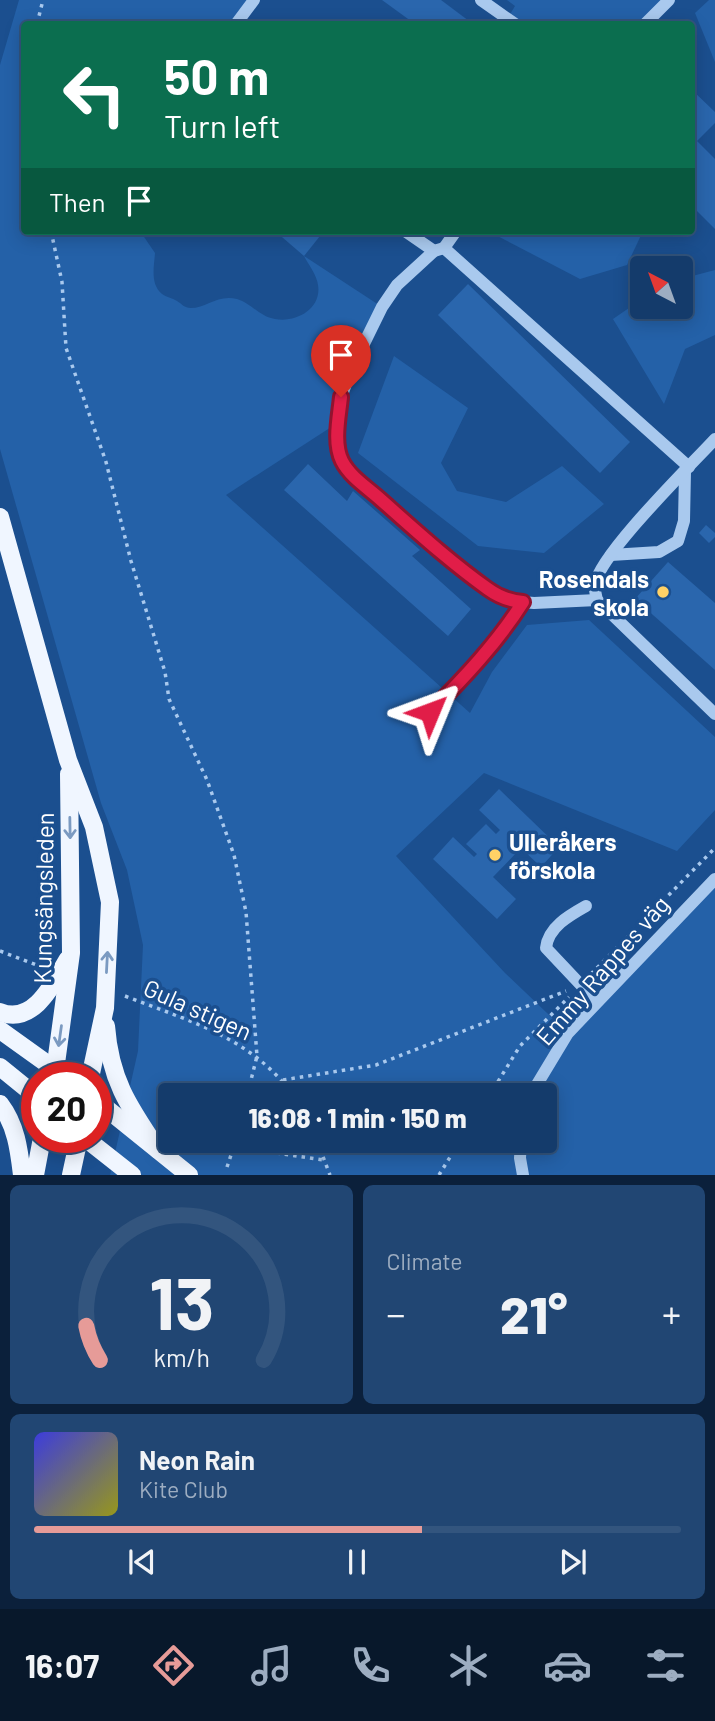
<!DOCTYPE html>
<html lang="en">
<head>
<meta charset="utf-8">
<style>
	:root { --surface:#143b6b; --page:#214673; --text:#f1f3f6; --muted:#9dadc1; --line:#33557e; --accent:#e69b98 }
	body { margin:0; font-family:Barlow,sans-serif; background:var(--page); color:var(--text); height:100vh; display:flex; flex-direction:column; font-size:26px; white-space:nowrap }
	* { box-sizing:border-box; margin:0 }
	p { font-size:23px; color:var(--muted) }
	.icon { flex:none; width:38px; height:38px; fill:none; stroke:currentColor; stroke-width:2; stroke-linecap:round; stroke-linejoin:round }
	.map { position:relative; height:1175px; overflow:hidden }
	.details { display:flex; flex-direction:column; gap:10px; padding:10px; background:#0b203b; flex:1 }
	.details>* { flex:none }
	.top-card { position:absolute; left:21px; top:21px; width:674px; height:214px; border-radius:7px; box-shadow:0 4px 18px #0003,0 0 0 2px var(--line); background:#0b6e4f; color:#fff; overflow:hidden }
	.needle { width:46px; rotate:319deg }
	.tools { position:absolute; left:630px; top:256px; display:grid; gap:14px }
	.tools a { display:grid; place-items:center; width:63px; height:63px; border-radius:7px; background:var(--surface); box-shadow:0 4px 18px #0003,0 0 0 2px var(--line); font-size:35px }
	.speed { position:absolute; left:21px; top:1062px; display:flex; gap:14px; font-size:35px; font-weight:700; text-align:center }
	.speed>* { display:grid; place-content:center; width:91px; height:91px; border-radius:50%; background:var(--surface); box-shadow:0 4px 18px #0003,0 0 0 2px var(--line); line-height:1 }
	.speed .limit { border:10px solid #d22; background:#fff; color:#111 }
	.pin { position:absolute; display:grid; place-items:center; width:60px; height:60px; color:#fff; margin:-72px -30px; border-radius:50% 50% 50% 0; rotate:-45deg; box-shadow:0 0 7px #0007 }
	.pin .icon { rotate:45deg }
	.me { position:absolute; width:77px; margin:-38px; rotate:46deg; stroke-linejoin:round; filter:drop-shadow(0 0 5px #0008) }
	.turn { display:flex; align-items:center; gap:24px; height:147px; padding:0 28px; font-size:32px }
	.turn .icon { width:91px; height:91px; stroke-width:2.5 }
	.turn b { display:block; font-size:49px; line-height:60px }
	.then { display:flex; align-items:center; height:66px; padding:0 28px; background:#0003; gap:14px; font-size:26px }
	.big { font-size:52px; font-weight:800; line-height:1.1 }
	.details .widget { flex:1; display:flex; flex-direction:column; justify-content:center; gap:10px; min-width:0; padding:0 24px; border-radius:10px; background:var(--page) }
	.details .dial { align-items:center; gap:0 }
	.dial svg { height:182px; overflow:visible; fill:none; stroke:var(--line); stroke-width:7; stroke-linecap:round; text-anchor:middle }
	.dial text { fill:var(--text); stroke:none }
	.song { display:flex; align-items:center; gap:21px }
	.cover { width:84px; height:84px; border-radius:10px; background:linear-gradient(135deg,hsl(240 70% 55%),hsl(60 70% 35%)) }
	.played { height:7px; border-radius:4px; background:linear-gradient(90deg,var(--accent) 60%,var(--line) 60%) }
	.keys { display:flex; justify-content:space-around; direction:ltr }
	.heat { display:flex; justify-content:space-between; align-items:center; font-size:38px; direction:ltr }
	.details .tiles { flex:1; display:grid; gap:10px; grid-template-columns:1fr 1fr }
	.widget:last-child { grid-column:span 2 }
	.trip { position:absolute; left:158px; top:1083px; width:399px; height:70px; border-radius:7px; background:var(--surface); box-shadow:0 4px 18px #0003,0 0 0 2px var(--line); font-weight:800; line-height:70px; text-align:center }
	.menu { display:flex; height:112px; justify-content:space-around; align-items:center; background:#08182b; color:var(--muted) }
	.menu .icon { width:49px; height:49px }
	.menu .active { color:var(--accent) }
	.menu b { font-size:32px; color:var(--text) }
	.map>svg:first-child { display:block }
	.green { fill:#2461a8; fill-rule:evenodd }
	.building { fill:#2a66ad }
	.lines { fill:none; stroke-linecap:round; stroke-linejoin:round }
	.path { stroke:#a9c9ee; stroke-width:3.5; stroke-dasharray:3.5 5; stroke-linecap:butt }
	.minor { stroke:#a9c9ee; stroke-width:12 }
	.major { stroke:#f0f6ff; stroke-width:18 }
	.oneway { stroke:#7b9ac1 }
	.route-casing { stroke:#92132f; stroke-width:18 }
	.route { stroke:#e11d48; stroke-width:12 }
	.poi-dot { fill:#ffd166; stroke:#1b4f8f; stroke-width:2.5 }
	.labels { text-anchor:middle; dominant-baseline:central; stroke-width:7; stroke-linejoin:round; paint-order:stroke }
	.poi-label { font-size:24px; font-weight:bold; fill:#fff; stroke:#1b4f8f; text-anchor:end }
	.street-label { font-size:24px; fill:#fff; stroke:#1b4f8f }
</style>
</head>
<body>
<div class="map">
<svg width="715" height="1175" viewBox="0 0 715 1175">
	<rect width="100%" height="100%" fill="#1b4f8f"/>
	<g class="green">
		<path d="M19 0H254L236 24H24V231H140L155 253C154 267 150 284 162 294 166 297 172 298 177 301 182 304 184 308 191 308 206 308 218 294 237 299 251 303 260 317 275 319 296 323 322 309 318 285 317 275 308 264 304 256L382 307 353 366 339 422 226 495 470 713 492 672 527 625 589 620 715 737V810L677 851 484 773 396 856 505 973 568 1033 715 879V1175H110L138 1051 143 945 127 870 101 803 0 449V65ZM170 1096H544V1141H170Z"/>
		<path d="M507 0H665L640 24H504L515 6Z"/>
		<path d="M709 0H715V62L695 13Z"/>
		<path d="M488 231H643L627 265 580 279Z"/>
		<path d="M715 270V335L685 349 664 404 613 319 642 299V306H681V279Z"/>
		<path d="M394 356 468 408 441 463 457 491 506 502 562 466 604 504 544 553 478 546 358 453Z"/>
	</g>
	<g class="building">
		<path d="M382 0H441L473 24H415Z"/>
		<path d="M691 89 715 112V123L697 141 715 159V229L691 205Z"/>
		<path d="M275 231H324L304 256Z"/>
		<path d="M468 284 630 442 600 473 438 315Z"/>
		<path d="M308 464 347 501 353 491 420 550 412 556 471 609 448 636 284 490Z"/>
		<path d="M706 525 715 533V537L709 543 699 533Z"/>
		<path d="M668 562 715 603V670L635 599Z"/>
		<path d="M499 789 559 847 541 867 521 848 493 877 516 899 497 919 433 859 453 837 474 857 477 854 466 844 486 824 496 834 500 830 479 810Z"/>
	</g>
	<g class="lines">
		<g class="path">
			<path d="M37 24 43 0"/>
			<path d="M24 89 22 106 24 121"/>
			<path d="M51 231 62 282 66 348 106 462 131 561 165 672 169 699 207 780 234 855 246 912 257 1056 247 1096"/>
			<path d="M0 951 42 967"/>
			<path d="M591 974 715 848"/>
			<path d="M125 996C189 1021 251 1037 294 1096"/>
			<path d="M283 1080 376 1065 566 991"/>
			<path d="M489 1096 520 1046 569 997"/>
			<path d="M317 1141 330 1175"/>
			<path d="M235 1143 277 1153 324 1160"/>
			<path d="M227 1167 235 1143"/>
			<path d="M439 1175 460 1141"/>
		</g>
		<g class="minor">
			<path d="M481 0 515 24"/>
			<path d="M236 24 254 0"/>
			<path d="M645 24 669 0"/>
			<path d="M405 231 434 251"/>
			<path d="M456 231 444 248 689 467"/>
			<path d="M444 248 434 251 397 285 382 307 353 366 341 397 338 436 342 461 353 475 427 540 489 590 510 601 534 603 597 600 715 714"/>
			<path d="M611 555 659 552 678 541 684 521 685 472"/>
			<path d="M597 600C596 595 594 588 595 584 600 554 691 465 715 439"/>
			<path d="M430 712C464 678 497 643 523 602"/>
			<path d="M586 906C570 915 548 927 546 948L596 1001"/>
			<path d="M530 1096 568 1033 715 879"/>
			<path d="M521 1141 520 1158 523 1175"/>
		</g>
		<g class="major">
			<path d="M0 517 68 760 94 827 110 902 105 1008 90 1078"/>
			<path d="M0 1012C34 1026 54 982 68 959"/>
			<path d="M106 1026C110 1080 129 1107 158 1150"/>
			<path d="M0 1030 67 1078"/>
			<path d="M0 1067 37 1097"/>
			<path d="M54 1078 71 953 69 774"/>
			<path d="M96 1100 189 1175"/>
			<path d="M0 1104C16 1125 19 1149 22 1175"/>
			<path d="M85 1138 132 1175"/>
			<path d="M35 1175 42 1138"/>
			<path d="M71 1175 79 1138"/>
		</g>
	</g>
	<defs><path id="oneway-shaft" d="M-6 0H5M1.5-3L5.5 0L1.5 3" fill="none" stroke-width="1.6" stroke-linecap="round" stroke-linejoin="round" transform="scale(1.75)"/></defs>
	<g class="oneway">
		<use href="#oneway-shaft" transform="translate(70 828) rotate(89)"/>
		<use href="#oneway-shaft" transform="translate(107 962) rotate(-87)"/>
		<use href="#oneway-shaft" transform="translate(60 1036) rotate(98)"/>
	</g>
	<g class="lines">
		<g class="route-casing">
			<path id="route" d="M341 397C339 417 333 443 342 461 350 477 368 488 380 499 415 530 450 562 488 589 499 597 510 601 523 602 497 643 464 678 430 712"/>
		</g>
		<use href="#route" class="route"/>
	</g>
	<g class="poi-dot">
		<circle cx="663" cy="592" r="7"/>
		<circle cx="495" cy="855" r="7"/>
	</g>
	<g class="labels">
		<g class="poi-label">
			<text x="649" y="578">Rosendals<tspan x="649" dy="28">skola</tspan></text>
			<text x="509" y="841" text-anchor="start">Ulleråkers<tspan x="509" dy="28">förskola</tspan></text>
		</g>
		<g class="street-label">
			<text transform="translate(43 898) rotate(-89)">Kungsängsleden</text>
			<text transform="translate(602 970) rotate(-49)">Emmy Rappes väg</text>
			<text transform="translate(198 1009) rotate(24)">Gula stigen</text>
		</g>
	</g>
</svg>
<div class="tools">
<a><svg class="needle" viewBox="-14 -14 28 28"><path d="M0-13l5 13h-10z" fill="#e53935"/><path d="M0 13l5-13h-10z" fill="#9dadc1"/></svg></a>
</div>
<div class="speed"><div class="limit">20</div></div>
<div class="pin" style="left:341px;top:397px;background:#d93025"><svg class="icon" aria-label="arrive" viewBox="0 0 24 24"><path d="M6 21V4h12l-3 4 3 4H6"/></svg></div>
<svg class="me" style="left:430px;top:712px" viewBox="-20 -20 40 40"><path d="M0-17L14 15 0 8-14 15z" fill="#e11d48" stroke="#fff" stroke-width="4"/></svg>
<div class="trip">16:08 · 1 min · 150 m</div>
<div class="top-card">
<div class="turn"><svg class="icon" aria-label="left" viewBox="0 0 24 24"><path d="M17 20v-9H6M10 6l-5 5 5 5"/></svg><div><b>50 m</b>Turn left</div></div>
<div class="then">Then<svg class="icon" aria-label="arrive" viewBox="0 0 24 24"><path d="M6 21V4h12l-3 4 3 4H6"/></svg></div>
</div>
</div>
<section class="details">
<div class="tiles">
<div class="widget dial"><svg viewBox="0 0 100 80">
<path d="M14 69A42 42 0 1 1 86 69"/>
<path d="M14 69A42 42 0 0 1 8 54" stroke="#e69b98"/>
<text x="50" y="56" font-size="32" font-weight="700">13</text>
<text x="50" y="72" font-size="11">km/h</text>
</svg></div>
<div class="widget"><p>Climate</p>
<div class="heat"><a>−</a><b class="big">21°</b><a>+</a></div>
</div>
<div class="widget">
<div class="song"><i class="cover"></i><div><b>Neon Rain</b><p>Kite Club</p></div></div>
<div class="played"></div>
<div class="keys"><svg class="icon" aria-label="previous" viewBox="0 0 24 24"><path d="M18 5L8 12l10 7zM5 5v14"/></svg><svg class="icon" aria-label="pause" viewBox="0 0 24 24"><path d="M8 5v14M16 5v14"/></svg><svg class="icon" aria-label="next" viewBox="0 0 24 24"><path d="M6 5l10 7-10 7zM19 5v14"/></svg></div>
</div>
</div>
</section>
<nav class="menu">
<b>16:07</b>
<svg class="icon active" aria-label="directions" viewBox="0 0 24 24"><path d="M12 3l9 9-9 9-9-9zM9 14v-3h6M13 9l2 2-2 2"/></svg>
<svg class="icon" aria-label="music" viewBox="0 0 24 24"><path d="M9 18V5l10-2v13"/><circle cx="6" cy="18" r="3"/><circle cx="16" cy="16" r="3"/></svg>
<svg class="icon" aria-label="phone" viewBox="0 0 24 24"><path d="M5 4h4l2 5-3 2q2 4 5 5l2-3 5 2v4C11 20 4 13 5 4z"/></svg>
<svg class="icon" aria-label="climate" viewBox="0 0 24 24"><path d="M12 3v18M4 7l16 10M4 17L20 7"/></svg>
<svg class="icon" aria-label="car" viewBox="0 0 24 24"><path d="M5 17H2v-5l4-1 3-4h7l3 4 3 1v5h-3M9 17h6M6 11h13"/><circle cx="7" cy="17" r="2"/><circle cx="17" cy="17" r="2"/></svg>
<svg class="icon" aria-label="filters" viewBox="0 0 24 24"><path d="M4 7h16M4 17h16"/><circle cx="9" cy="7" r="2"/><circle cx="15" cy="17" r="2"/></svg>
</nav>
</body>
</html>
